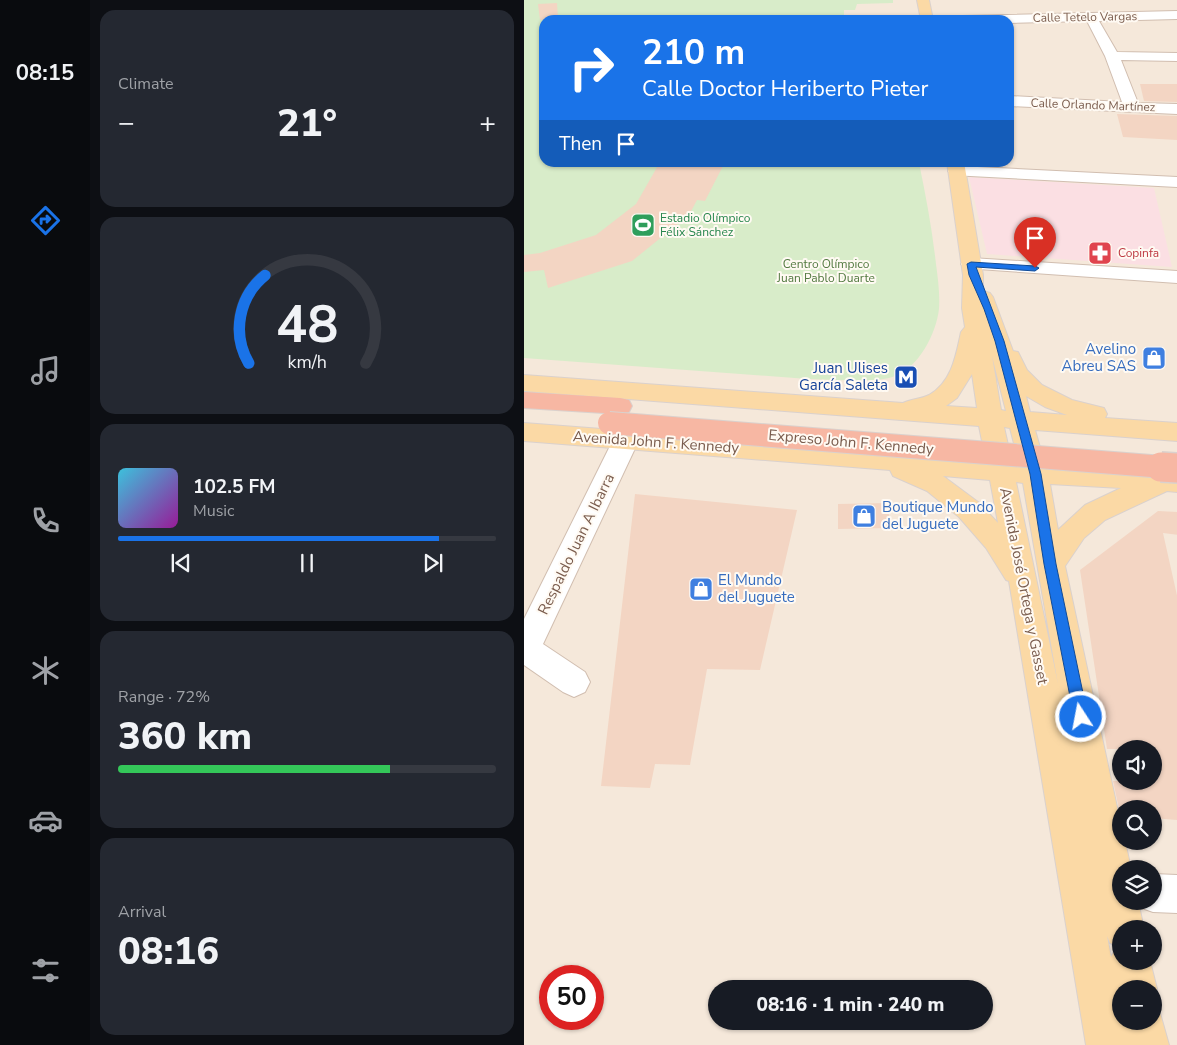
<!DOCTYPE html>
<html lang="en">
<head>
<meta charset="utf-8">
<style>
	:root { --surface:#171b24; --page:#242831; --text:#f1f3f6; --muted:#9ea1a6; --line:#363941; --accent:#1a73e8 }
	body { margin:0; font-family:"Nunito Sans",sans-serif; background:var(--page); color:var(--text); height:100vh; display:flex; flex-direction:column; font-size:19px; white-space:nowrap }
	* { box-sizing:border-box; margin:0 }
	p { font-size:16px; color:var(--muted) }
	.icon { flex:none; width:28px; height:28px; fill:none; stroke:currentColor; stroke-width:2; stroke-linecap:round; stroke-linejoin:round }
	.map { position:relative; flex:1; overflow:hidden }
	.drawer { display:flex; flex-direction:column; gap:10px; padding:10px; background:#0d0f14; width:434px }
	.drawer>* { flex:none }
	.hud { position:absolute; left:15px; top:15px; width:475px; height:152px; border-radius:15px; box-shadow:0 1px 4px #0004; background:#1a73e8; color:#fff; overflow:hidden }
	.fabs { position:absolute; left:588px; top:740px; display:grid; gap:10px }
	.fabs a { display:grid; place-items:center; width:50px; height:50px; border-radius:50%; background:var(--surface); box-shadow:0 1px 4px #0004; font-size:25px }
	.speed { position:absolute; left:15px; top:965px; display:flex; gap:10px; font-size:25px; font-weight:700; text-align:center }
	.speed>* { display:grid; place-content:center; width:65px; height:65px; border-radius:50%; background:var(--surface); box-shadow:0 1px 4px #0004; line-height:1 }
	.speed .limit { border:8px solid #d22; background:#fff; color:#111 }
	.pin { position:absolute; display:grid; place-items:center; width:42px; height:42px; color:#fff; margin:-51px -21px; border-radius:50% 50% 50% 0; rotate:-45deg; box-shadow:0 0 5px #0007 }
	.pin .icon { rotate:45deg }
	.me { position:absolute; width:55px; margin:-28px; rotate:349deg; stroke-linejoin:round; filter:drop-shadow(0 0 4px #0008) }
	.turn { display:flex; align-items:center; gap:18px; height:105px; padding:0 20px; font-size:22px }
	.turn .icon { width:65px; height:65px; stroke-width:2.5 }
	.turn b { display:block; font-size:35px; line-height:42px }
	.then { display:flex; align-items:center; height:48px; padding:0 20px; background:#0003; gap:10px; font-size:19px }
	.big { font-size:38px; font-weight:800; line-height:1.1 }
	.drawer .tile { flex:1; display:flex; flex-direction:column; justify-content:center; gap:8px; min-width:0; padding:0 18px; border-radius:15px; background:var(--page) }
	.drawer .dial { align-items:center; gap:0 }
	.dial svg { height:130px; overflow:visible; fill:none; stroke:var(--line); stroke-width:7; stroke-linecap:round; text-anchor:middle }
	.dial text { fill:var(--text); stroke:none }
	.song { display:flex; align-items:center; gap:15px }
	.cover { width:60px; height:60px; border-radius:8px; background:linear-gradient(135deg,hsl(190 70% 55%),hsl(300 70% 35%)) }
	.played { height:5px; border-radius:2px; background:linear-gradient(90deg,var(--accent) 85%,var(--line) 85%) }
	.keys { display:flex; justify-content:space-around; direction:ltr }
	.heat { display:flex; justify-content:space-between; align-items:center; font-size:28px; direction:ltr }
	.charge { height:8px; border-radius:4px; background:linear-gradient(90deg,#34c759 72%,var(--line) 0) }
	.trip { position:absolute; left:184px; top:980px; width:285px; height:50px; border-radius:25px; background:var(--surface); box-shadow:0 1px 4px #0004; font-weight:800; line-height:50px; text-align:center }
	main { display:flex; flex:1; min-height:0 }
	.tabs { display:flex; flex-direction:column; width:90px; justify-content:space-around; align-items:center; background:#090b0e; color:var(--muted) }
	.tabs .icon { width:35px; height:35px }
	.tabs .on { color:var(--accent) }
	.tabs b { font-size:22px; color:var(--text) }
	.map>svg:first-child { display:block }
	.residential { fill:#f5e8da; fill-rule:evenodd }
	.medical { fill:#fbdfe3 }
	.green { fill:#d8ecc9 }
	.building { fill:#f3d5c3 }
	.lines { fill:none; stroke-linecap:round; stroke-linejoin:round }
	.minor-casing { stroke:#d1beb0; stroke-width:2 }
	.major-casing { stroke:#dad1cd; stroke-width:2 }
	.highway-casing { stroke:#dad1cd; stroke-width:2 }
	.minor { fill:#fff; fill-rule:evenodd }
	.major { fill:#fbd9a5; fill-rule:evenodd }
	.highway { fill:#f7b7a3; fill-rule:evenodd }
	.highway-bridge-far1-casing { stroke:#dad1cd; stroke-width:24; stroke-linecap:butt }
	.highway-bridge-casing { stroke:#dad1cd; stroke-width:32; stroke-linecap:butt }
	.highway-bridge-far1 { stroke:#f7b7a3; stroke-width:22 }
	.highway-bridge { stroke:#f7b7a3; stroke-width:29 }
	.route { fill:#1a73e8; stroke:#114b97 }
	.labels { text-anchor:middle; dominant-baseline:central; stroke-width:4; stroke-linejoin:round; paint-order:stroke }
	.far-street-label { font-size:12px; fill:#7a5c4d; stroke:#fffaf3 }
	.far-leisure-label { font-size:12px; fill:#27864d; stroke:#fffaf3; text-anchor:start }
	.far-health-label { font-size:12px; fill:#be3a42; stroke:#fffaf3; text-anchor:start }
	.far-park-label { font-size:12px; fill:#537a41; stroke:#fffaf3 }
	.shop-label { font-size:15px; fill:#366cbe; stroke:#fffaf3; text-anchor:start }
	.transit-label { font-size:15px; fill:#164399; stroke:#fffaf3; text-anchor:end }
	.street-label { font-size:15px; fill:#7a5c4d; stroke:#fffaf3 }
</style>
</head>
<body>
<main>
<nav class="tabs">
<b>08:15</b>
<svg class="icon on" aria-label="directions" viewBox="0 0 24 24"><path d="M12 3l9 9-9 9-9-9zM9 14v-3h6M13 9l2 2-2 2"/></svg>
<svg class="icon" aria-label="music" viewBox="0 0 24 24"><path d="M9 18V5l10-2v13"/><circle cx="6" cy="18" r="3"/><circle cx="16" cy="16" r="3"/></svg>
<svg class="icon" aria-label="phone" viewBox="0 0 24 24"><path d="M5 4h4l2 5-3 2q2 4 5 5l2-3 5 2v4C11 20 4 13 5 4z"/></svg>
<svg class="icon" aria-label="climate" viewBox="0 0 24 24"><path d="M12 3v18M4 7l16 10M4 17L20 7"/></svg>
<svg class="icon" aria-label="car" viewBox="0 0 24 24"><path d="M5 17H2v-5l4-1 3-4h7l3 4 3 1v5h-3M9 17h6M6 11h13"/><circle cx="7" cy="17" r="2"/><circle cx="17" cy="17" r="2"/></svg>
<svg class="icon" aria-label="filters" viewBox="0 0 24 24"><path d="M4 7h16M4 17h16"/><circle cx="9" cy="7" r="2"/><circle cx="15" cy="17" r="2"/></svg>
</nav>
<section class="drawer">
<div class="tile"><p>Climate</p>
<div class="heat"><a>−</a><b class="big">21°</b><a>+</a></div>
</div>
<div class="tile dial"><svg viewBox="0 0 100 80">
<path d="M14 69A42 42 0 1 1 86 69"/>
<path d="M14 69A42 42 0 0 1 24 15" stroke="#1a73e8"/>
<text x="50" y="56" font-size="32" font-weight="700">48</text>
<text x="50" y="72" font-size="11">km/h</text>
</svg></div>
<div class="tile">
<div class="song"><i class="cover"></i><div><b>102.5 FM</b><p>Music</p></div></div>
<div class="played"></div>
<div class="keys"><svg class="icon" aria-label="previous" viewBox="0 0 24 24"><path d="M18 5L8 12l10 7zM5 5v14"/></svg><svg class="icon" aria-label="pause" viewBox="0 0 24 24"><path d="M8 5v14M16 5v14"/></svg><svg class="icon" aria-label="next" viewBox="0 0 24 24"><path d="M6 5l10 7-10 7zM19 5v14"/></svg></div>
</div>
<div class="tile"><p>Range · 72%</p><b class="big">360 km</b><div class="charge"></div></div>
<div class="tile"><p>Arrival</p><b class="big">08:16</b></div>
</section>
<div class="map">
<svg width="654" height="1045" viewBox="0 0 654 1045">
	<rect width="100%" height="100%" fill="#fdf6ec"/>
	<path class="residential" d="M0 0H653V1045H0ZM20 20H485V162H20ZM596 749H629V781H596ZM596 809H629V841H596ZM596 869H629V901H596ZM596 929H629V961H596ZM26 976H69V1019H26ZM192 989H460V1021H192ZM596 989H629V1021H596Z"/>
	<path class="medical" d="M445 177 630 188 648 267 463 254Z"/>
	<path class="green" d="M0 0H369V3L333 4 331 10H320V20H20V162L395 163C402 196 408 229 412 264 414 279 416 294 415 309 412 334 395 367 371 376 352 384 305 379 284 379L0 358Z"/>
	<g class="building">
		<path d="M33 3 34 18 16 20 14 4Z"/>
		<path d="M616 84H654V102L620 101Z"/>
		<path d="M593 114 654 116V140L599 137Z"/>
		<path d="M136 162H201L181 201 173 200 165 215 108 261 24 288 20 270 0 272V255L16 253 72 235 112 204Z"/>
		<path d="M111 494 273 510 236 670 183 669 166 765 131 764 126 788 77 786Z"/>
		<path d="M364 503 366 528 314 529V504Z"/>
		<path d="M634 511 654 512V535L639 533 654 600V820L629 818V809H595L589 781H629V749H583L556 570Z"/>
	</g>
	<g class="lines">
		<g class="minor-casing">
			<g id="minor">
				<path d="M654 11V19L575 21 593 52 654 53V61L597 60 614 103 654 104V114L485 106V96L598 102 581 56 563 21 485 23V20H433L439 16Z"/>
				<path d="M433 166 654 177V187L427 175 424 171 427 167Z"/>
				<path d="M447 258 654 271V283L440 268 437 264 440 260Z"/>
				<path d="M102 431 111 434 115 440 19 644 61 672 66 682 61 692 50 697 39 692 0 665V619L89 440 93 434Z"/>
				<path d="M629 874 654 875V913L629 912 615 907 613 901H629Z"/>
			</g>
		</g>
		<g class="major-casing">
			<g id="major">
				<path d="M393 0H405L409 20H397Z"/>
				<path d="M423 162H440L459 275V291L466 293 469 297 489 351 494 352 503 370 518 385 548 400 580 408 583 414 581 418 654 423V441L511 430 521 465 654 472V492L643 491 581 520 560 538 541 566 596 821V841H601L607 869H596V901H614L620 929H596V961H626L633 989 629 998V989H596V1021H629V1004L634 1006 645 1045H562L485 581 482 580 462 548 435 517 403 491 369 476 366 470 0 441V423L326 448 462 461 455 426 0 391V375L379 403C387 399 397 399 405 395 428 382 432 355 437 332L441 327 438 308 439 275ZM468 356 482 411 477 410ZM448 374 453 408 422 406 433 398ZM502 396 521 407 543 415 506 412ZM480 427 486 428 495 463H488ZM419 476 466 480 474 523 454 502ZM492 482 499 483 534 684ZM526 484 597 488 561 505 534 530ZM583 936 586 943 593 946 587 957Z"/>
			</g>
		</g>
		<g class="highway-casing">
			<path id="highway" d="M0 392 96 398 105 400 108 406 105 412 96 414 0 408Z"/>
		</g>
		<use href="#minor" class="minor"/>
		<use href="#major" class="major"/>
		<use href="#highway" class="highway"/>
		<g class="highway-bridge-far1-casing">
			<path id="highway-bridge-far1" d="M85 423 653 468"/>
		</g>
		<g class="highway-bridge-casing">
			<path id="highway-bridge" d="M637 467 654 468"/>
		</g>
		<use href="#highway-bridge-far1" class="highway-bridge-far1"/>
		<use href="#highway-bridge" class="highway-bridge"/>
	</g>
	<path class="route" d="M447 262 511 266 515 268 511 271 452 267 480 341 517 474 532 564 564 717 562 722 557 724 552 722 550 717 520 564 506 474 471 341 460 309 445 275 443 264Z"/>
	<defs>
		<g id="stadium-square" transform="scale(1.25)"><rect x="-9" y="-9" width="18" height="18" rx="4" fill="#2e9e5b" stroke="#fffaf3"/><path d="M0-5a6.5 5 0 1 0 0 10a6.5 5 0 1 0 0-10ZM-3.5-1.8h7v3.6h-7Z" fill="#fff"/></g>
		<g id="pharmacy-square" transform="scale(1.25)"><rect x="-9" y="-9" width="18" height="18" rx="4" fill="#e0444e" stroke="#fffaf3"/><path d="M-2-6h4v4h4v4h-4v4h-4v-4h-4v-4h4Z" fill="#fff"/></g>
		<g id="shop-square" transform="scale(1.25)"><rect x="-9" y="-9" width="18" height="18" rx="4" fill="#3f7fe0" stroke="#fffaf3"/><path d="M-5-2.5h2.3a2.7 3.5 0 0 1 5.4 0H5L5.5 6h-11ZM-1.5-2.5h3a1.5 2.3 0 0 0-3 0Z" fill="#fff"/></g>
		<g id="metro-square" transform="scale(1.25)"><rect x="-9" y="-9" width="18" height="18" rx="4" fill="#1a4fb4" stroke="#fffaf3"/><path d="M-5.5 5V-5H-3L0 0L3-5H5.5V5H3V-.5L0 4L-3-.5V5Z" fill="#fff"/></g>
	</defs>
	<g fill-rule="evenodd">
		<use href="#stadium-square" x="119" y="225"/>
		<use href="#pharmacy-square" x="576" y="253"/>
		<use href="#shop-square" x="630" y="358"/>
		<use href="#metro-square" x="382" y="377"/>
		<use href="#shop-square" x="340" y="516"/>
		<use href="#shop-square" x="177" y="589"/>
	</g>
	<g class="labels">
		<g class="far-street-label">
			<text transform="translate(561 17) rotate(-1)">Calle Tetelo Vargas</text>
			<text transform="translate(569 105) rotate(2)">Calle Orlando Martínez</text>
		</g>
		<g class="far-leisure-label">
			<text x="136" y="218">Estadio Olímpico<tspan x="136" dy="14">Félix Sánchez</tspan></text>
		</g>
		<g class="far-health-label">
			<text x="594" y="253">Copinfa</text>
		</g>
		<g class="far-park-label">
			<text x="302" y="264">Centro Olímpico<tspan x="302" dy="14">Juan Pablo Duarte</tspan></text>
		</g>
		<g class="shop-label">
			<text x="612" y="349" text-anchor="end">Avelino<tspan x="612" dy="17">Abreu SAS</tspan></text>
			<text x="358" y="507">Boutique Mundo<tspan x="358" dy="17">del Juguete</tspan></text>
			<text x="194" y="580">El Mundo<tspan x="194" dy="17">del Juguete</tspan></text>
		</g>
		<g class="transit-label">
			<text x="364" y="368">Juan Ulises<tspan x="364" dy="17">García Saleta</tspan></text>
		</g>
		<g class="street-label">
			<text transform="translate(132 442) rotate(4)">Avenida John F. Kennedy</text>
			<text transform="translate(327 442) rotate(5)">Expreso John F. Kennedy</text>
			<text transform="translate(52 544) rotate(-64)">Respaldo Juan A Ibarra</text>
			<text transform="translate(500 586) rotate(79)">Avenida José Ortega y Gasset</text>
		</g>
	</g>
</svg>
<div class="fabs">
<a><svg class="icon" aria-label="sound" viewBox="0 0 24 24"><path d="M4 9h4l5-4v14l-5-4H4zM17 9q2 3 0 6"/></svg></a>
<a><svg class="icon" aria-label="search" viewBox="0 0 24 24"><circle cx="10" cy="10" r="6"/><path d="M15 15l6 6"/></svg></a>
<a><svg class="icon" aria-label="layers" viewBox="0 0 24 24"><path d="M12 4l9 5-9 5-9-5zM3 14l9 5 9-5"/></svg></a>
<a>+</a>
<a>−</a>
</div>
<div class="speed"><div class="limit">50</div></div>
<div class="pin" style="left:511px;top:268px;background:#d93025"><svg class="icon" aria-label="arrive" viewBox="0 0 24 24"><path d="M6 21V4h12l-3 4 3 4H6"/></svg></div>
<svg class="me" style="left:557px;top:717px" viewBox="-20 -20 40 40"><circle r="17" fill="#1a73e8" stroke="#fff" stroke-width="3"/><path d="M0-11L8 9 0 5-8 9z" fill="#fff"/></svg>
<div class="trip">08:16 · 1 min · 240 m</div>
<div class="hud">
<div class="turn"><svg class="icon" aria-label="right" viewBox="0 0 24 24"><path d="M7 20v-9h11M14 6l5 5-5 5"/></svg><div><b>210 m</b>Calle Doctor Heriberto Pieter</div></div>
<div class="then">Then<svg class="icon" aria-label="arrive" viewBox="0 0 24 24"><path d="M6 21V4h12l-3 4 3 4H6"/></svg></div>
</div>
</div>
</main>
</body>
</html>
